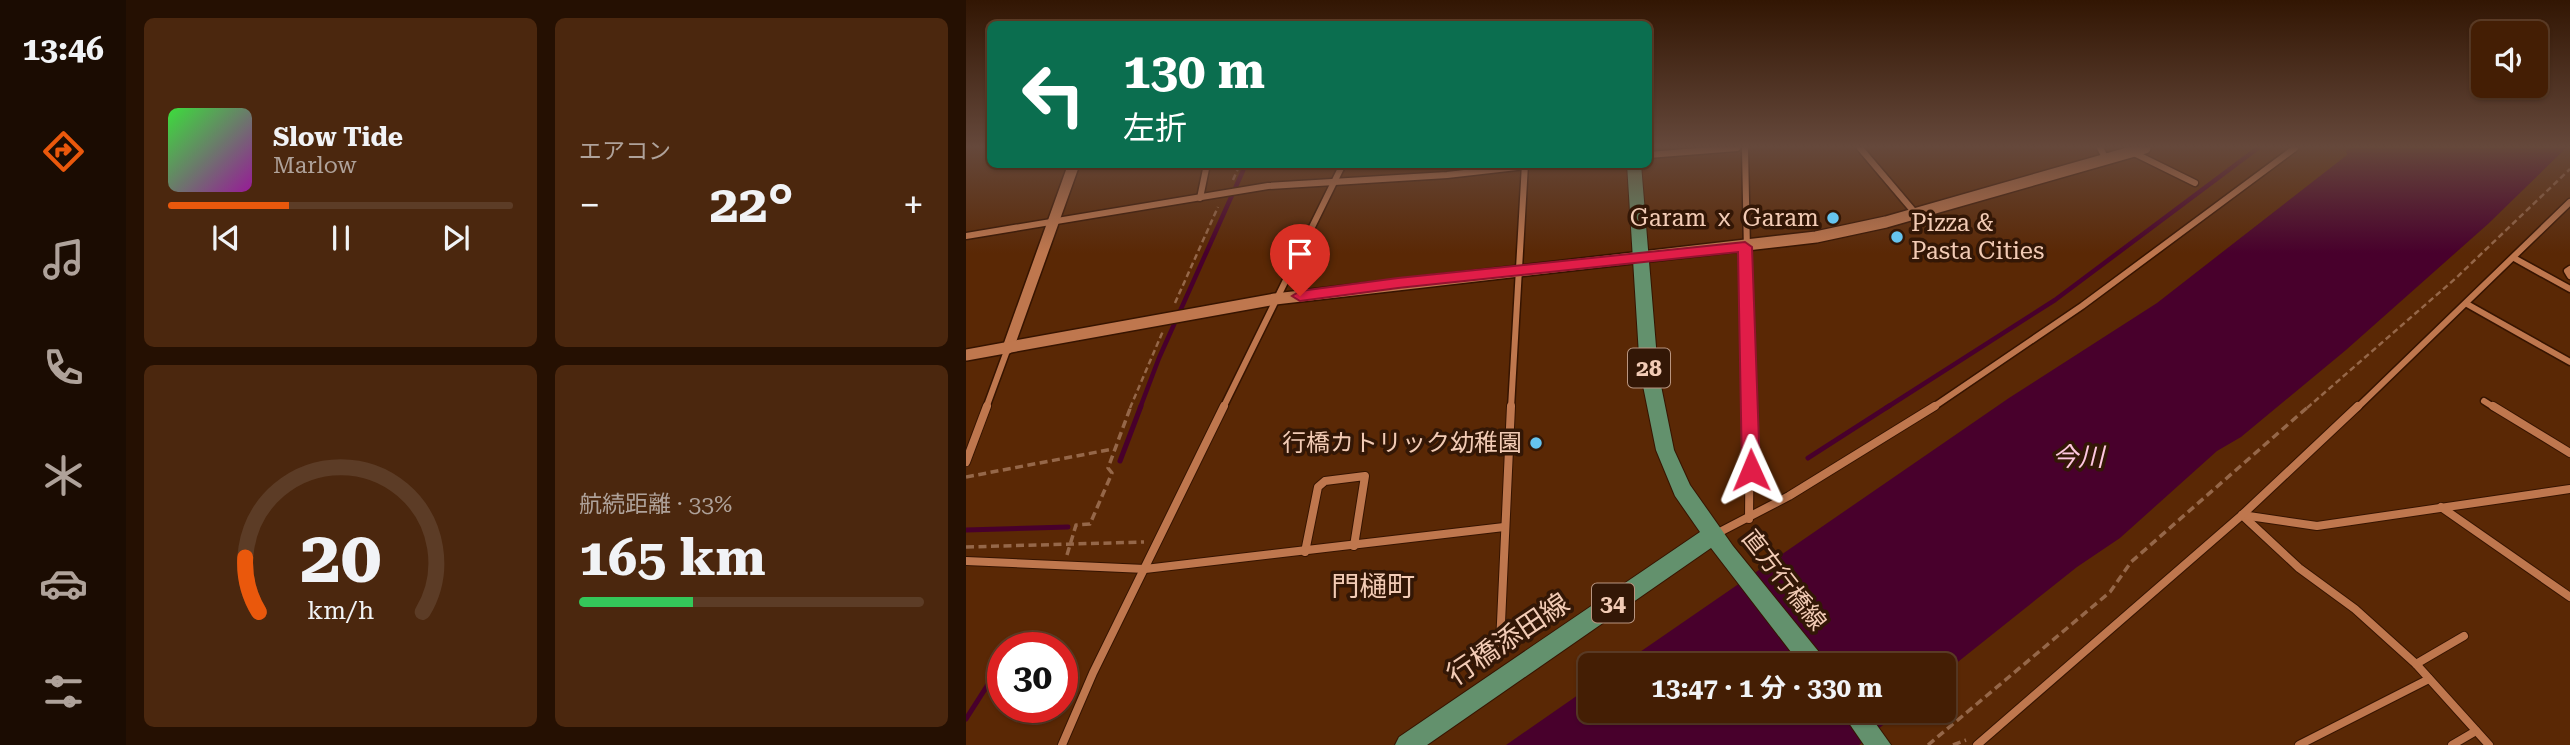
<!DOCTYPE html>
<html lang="ja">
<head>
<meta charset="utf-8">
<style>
	:root { --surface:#441e04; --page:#4b270e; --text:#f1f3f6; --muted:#afa29a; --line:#5c3c26; --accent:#ea580c }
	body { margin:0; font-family:"Roboto Serif","Noto Sans JP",serif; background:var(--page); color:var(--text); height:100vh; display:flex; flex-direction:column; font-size:26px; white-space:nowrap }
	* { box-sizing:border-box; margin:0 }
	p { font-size:23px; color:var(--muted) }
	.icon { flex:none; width:38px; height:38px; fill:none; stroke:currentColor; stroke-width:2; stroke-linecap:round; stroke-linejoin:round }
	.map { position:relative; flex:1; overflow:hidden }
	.panel { display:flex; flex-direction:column; gap:18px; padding:18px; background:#251002; width:840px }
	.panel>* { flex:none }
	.banner { position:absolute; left:21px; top:21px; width:665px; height:147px; border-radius:10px; box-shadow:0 2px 5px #0004,0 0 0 2px var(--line); background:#0b6e4f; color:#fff; overflow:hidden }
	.fabs { position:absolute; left:1505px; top:21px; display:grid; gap:14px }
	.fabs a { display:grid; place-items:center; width:77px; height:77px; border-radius:10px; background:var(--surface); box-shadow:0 2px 5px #0004,0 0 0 2px var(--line); font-size:35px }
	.speed { position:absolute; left:21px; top:632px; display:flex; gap:14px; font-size:35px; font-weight:700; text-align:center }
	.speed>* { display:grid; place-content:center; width:91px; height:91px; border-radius:50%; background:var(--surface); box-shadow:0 2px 5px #0004,0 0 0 2px var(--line); line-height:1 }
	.speed .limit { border:10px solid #d22; background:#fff; color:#111 }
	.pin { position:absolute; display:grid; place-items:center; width:60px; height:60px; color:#fff; margin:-72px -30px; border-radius:50% 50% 50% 0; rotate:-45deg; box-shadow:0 0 7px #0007 }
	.pin .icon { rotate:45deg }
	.me { position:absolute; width:77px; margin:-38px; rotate:359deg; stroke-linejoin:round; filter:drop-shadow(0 0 5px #0008) }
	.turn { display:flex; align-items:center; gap:24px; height:147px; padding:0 21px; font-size:32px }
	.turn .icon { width:91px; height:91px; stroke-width:2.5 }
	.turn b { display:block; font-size:49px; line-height:60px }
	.big { font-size:52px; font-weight:700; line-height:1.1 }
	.panel .widget { flex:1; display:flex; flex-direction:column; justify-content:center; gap:10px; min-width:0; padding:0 24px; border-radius:10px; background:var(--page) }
	.panel .dial { align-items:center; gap:0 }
	.dial svg { height:182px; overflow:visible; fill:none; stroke:var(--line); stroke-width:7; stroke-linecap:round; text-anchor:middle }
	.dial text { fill:var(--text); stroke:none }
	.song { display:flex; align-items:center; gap:21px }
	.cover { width:84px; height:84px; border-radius:10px; background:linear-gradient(135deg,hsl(120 70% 55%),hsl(300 70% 35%)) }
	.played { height:7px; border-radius:4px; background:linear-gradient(90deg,var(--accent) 35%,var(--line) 35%) }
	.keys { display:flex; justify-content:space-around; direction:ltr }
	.heat { display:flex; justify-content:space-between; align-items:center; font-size:38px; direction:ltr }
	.charge { height:10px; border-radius:5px; background:linear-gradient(90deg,#34c759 33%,var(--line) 0) }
	.panel .tiles { flex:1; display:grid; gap:18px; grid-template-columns:repeat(2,1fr) }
	.trip { position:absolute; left:612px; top:653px; width:378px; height:70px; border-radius:10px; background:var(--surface); box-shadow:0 2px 5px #0004,0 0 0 2px var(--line); font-weight:700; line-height:70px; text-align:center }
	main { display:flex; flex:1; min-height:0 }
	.tab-bar { display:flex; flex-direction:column; width:126px; justify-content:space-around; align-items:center; background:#1b0c02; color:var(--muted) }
	.tab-bar .icon { width:49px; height:49px }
	.tab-bar .active { color:var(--accent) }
	.tab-bar b { font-size:32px; color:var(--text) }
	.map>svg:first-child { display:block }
	.water { fill:#48002c }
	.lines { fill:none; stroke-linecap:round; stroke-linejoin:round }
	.stream-far1 { stroke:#48002c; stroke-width:4.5 }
	.stream { stroke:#48002c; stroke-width:5 }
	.minor-far1-casing { stroke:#361400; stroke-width:9 }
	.minor-casing { stroke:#361400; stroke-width:10 }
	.tertiary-casing { stroke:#361400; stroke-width:14 }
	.primary-casing { stroke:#361400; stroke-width:2 }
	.path-far1 { stroke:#956749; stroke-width:2.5; stroke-dasharray:6 3.5; stroke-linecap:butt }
	.path { stroke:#956749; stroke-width:3.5; stroke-dasharray:8 4.5; stroke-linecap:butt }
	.minor-far1 { stroke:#bf774e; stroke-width:6 }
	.minor { stroke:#bf774e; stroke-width:8 }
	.tertiary { stroke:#bf774e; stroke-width:11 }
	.primary { fill:#63916d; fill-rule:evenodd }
	.route { fill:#e11d48; stroke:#92132f; stroke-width:2 }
	.poi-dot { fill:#66c4ef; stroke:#331706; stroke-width:2.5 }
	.labels { text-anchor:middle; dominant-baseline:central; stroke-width:7; stroke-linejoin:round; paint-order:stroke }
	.shield { fill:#331706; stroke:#b99580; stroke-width:2 }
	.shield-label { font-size:23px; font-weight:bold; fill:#f2cbb5 }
	.poi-label { font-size:24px; fill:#f2cbb5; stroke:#331706; text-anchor:end }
	.street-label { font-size:24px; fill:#f2cbb5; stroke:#331706 }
	.water-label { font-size:26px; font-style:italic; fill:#fec7df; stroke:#331706 }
	.quarter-label { font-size:28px; fill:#f2cbb5; stroke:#331706 }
	.near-street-label { font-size:28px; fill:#f2cbb5; stroke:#331706 }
</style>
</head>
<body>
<main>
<nav class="tab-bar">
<b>13:46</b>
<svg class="icon active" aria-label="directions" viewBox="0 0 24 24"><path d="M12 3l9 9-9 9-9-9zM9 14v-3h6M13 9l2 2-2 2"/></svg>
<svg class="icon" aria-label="music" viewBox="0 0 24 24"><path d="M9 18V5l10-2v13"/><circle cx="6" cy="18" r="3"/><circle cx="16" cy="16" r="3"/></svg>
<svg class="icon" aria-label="phone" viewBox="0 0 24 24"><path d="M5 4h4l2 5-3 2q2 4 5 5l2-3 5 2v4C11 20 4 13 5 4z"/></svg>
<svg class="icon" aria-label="climate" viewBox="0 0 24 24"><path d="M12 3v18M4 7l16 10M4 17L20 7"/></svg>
<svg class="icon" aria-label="car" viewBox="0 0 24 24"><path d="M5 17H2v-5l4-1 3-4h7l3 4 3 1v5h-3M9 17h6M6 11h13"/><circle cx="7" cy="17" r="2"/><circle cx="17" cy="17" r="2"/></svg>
<svg class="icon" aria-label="filters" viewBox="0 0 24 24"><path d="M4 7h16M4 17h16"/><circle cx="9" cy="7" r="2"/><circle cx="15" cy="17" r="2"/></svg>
</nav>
<section class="panel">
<div class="tiles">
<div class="widget">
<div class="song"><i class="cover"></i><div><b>Slow Tide</b><p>Marlow</p></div></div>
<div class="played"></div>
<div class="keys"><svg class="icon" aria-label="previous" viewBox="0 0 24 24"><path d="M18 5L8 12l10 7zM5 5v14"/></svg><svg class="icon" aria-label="pause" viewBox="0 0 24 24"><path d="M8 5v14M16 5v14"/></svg><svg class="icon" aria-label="next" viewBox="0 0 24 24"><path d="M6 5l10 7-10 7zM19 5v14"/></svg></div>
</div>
<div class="widget"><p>エアコン</p>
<div class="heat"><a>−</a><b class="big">22°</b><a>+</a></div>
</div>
<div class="widget dial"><svg viewBox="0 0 100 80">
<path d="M14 69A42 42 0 1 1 86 69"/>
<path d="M14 69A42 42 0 0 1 8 45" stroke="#ea580c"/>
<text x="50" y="56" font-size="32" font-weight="700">20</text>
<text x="50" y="72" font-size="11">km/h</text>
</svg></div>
<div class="widget"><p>航続距離 · 33%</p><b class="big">165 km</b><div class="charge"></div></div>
</div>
</section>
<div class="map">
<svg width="1604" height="745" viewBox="0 0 1604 745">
	<rect width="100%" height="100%" fill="#5a2805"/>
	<g class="water">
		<path d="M1384 148H1600L1522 224 1380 350 1275 437 1251 451 1154 538 1111 567 978 673V665H655L1043 398 1191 303 1381 155 1380 151Z"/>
		<path d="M625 686V710L934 711 893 745H540Z"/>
	</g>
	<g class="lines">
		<g class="stream-far1">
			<path d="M174 408 193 358 280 164"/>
			<path d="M920 408 1089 300 1292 148"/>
		</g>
		<g class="stream">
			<path d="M842 458 923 406"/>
			<path d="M154 461 175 406"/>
			<path d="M0 530 102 527"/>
			<path d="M47 648 51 642"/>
			<path d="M0 719 37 661"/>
		</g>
		<g class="minor-far1-casing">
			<g id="minor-far1">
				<path d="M779 148 784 408"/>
				<path d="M894 148 950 214"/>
				<path d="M1134 148 1140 159"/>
				<path d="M1166 152 1229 183"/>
				<path d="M682 155 771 148"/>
				<path d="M234 198 241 164"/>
				<path d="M0 236 302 186 481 175 577 164"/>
				<path d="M1548 258 1604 289"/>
				<path d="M1604 269 1601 271 1604 276"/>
				<path d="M1501 304 1604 362"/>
				<path d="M1518 401 1529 408"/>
				<path d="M20 408 42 348"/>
				<path d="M257 408 377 164"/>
				<path d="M545 408 559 164"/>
				<path d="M966 408 1116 306 1329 148"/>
				<path d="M1391 408 1604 202"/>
			</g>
		</g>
		<g class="minor-casing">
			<g id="minor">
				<path d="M1527 406 1604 453"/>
				<path d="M0 462 21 406"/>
				<path d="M1475 507 1604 597"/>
				<path d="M1276 515 1333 568 1389 609 1450 664 1523 745"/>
				<path d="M1276 515 1351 526 1604 489"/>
				<path d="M783 519 784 406"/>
				<path d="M748 535 823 496 969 406"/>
				<path d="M339 552 352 487 359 481 399 476 388 546"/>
				<path d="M0 561 179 569 538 527"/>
				<path d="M534 644 545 406"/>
				<path d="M1450 664 1498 636"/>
				<path d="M96 745 127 673 258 406"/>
				<path d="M1011 745 1276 515 1392 406"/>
				<path d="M1333 745 1463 679"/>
				<path d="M1486 745 1510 731"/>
			</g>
		</g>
		<g class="tertiary-casing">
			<g id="tertiary">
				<path d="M42 348 108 164"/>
				<path d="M0 355 309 299 850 237 920 222 1179 148"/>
			</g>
		</g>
		<g class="primary-casing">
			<g id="primary">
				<path d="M661 164H675L692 371 708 450 724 485 767 546 857 657 860 665H835L745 548 461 745H429L433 737 734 532 709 496 690 450 674 371Z"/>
				<path d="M874 710H900L925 745H898Z"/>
			</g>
		</g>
		<g class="path-far1">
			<path d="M267 180 274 164"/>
			<path d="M209 303 252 207"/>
			<path d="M164 408 197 331"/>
			<path d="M1341 408 1490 278 1604 169"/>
		</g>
		<g class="path">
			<path d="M0 477 147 449"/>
			<path d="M0 547 178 542"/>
			<path d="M101 555 110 525 124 524 146 473 142 468 165 406"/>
			<path d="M962 745 1144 592 1165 562 1343 406"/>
			<path d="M987 745 1000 740"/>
		</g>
		<use href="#minor-far1" class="minor-far1"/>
		<use href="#minor" class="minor"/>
		<use href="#tertiary" class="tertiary"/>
		<use href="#primary" class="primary"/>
	</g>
	<linearGradient id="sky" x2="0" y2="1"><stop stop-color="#321603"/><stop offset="0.58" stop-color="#65483b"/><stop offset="1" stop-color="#65483b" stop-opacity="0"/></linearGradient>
	<rect width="1604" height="253" fill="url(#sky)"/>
	<path class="route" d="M779 242 786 247 794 470 791 475 785 477 779 475 776 470 772 252 432 288 334 301 326 296 334 291 432 278Z"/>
	<g class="poi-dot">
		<circle cx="867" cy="218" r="7"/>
		<circle cx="931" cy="237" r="7"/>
		<circle cx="570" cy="443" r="7"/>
	</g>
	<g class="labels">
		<g class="shield">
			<rect x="662" y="348.5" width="42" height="39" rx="5"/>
			<rect x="626" y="583.5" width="42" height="39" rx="5"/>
		</g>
		<g class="shield-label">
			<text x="683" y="368">28</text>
			<text x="647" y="603">34</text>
		</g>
		<g class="poi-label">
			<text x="853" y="218">Garam ｘ Garam</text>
			<text x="945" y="223" text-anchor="start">Pizza &amp;<tspan x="945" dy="28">Pasta Cities</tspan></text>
			<text x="556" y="443">行橋カトリック幼稚園</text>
		</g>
		<g class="street-label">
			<text transform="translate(818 580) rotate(52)">直方行橋線</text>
		</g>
		<g class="water-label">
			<text x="1112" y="457">今川</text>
		</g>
		<g class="quarter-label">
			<text x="407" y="586">門樋町</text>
		</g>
		<g class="near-street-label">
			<text transform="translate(542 639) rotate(-34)">行橋添田線</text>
		</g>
	</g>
</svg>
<div class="fabs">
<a><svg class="icon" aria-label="sound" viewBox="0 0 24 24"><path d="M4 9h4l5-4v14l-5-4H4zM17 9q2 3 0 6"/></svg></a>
</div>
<div class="speed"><div class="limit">30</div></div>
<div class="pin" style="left:334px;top:296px;background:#d93025"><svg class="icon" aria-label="arrive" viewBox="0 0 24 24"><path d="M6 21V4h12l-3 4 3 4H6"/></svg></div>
<svg class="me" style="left:785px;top:470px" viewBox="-20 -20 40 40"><path d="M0-17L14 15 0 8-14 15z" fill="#e11d48" stroke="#fff" stroke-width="4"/></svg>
<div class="trip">13:47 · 1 分 · 330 m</div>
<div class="banner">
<div class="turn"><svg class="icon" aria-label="left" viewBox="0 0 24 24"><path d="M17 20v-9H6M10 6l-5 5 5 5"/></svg><div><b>130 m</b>左折</div></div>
</div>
</div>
</main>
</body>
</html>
